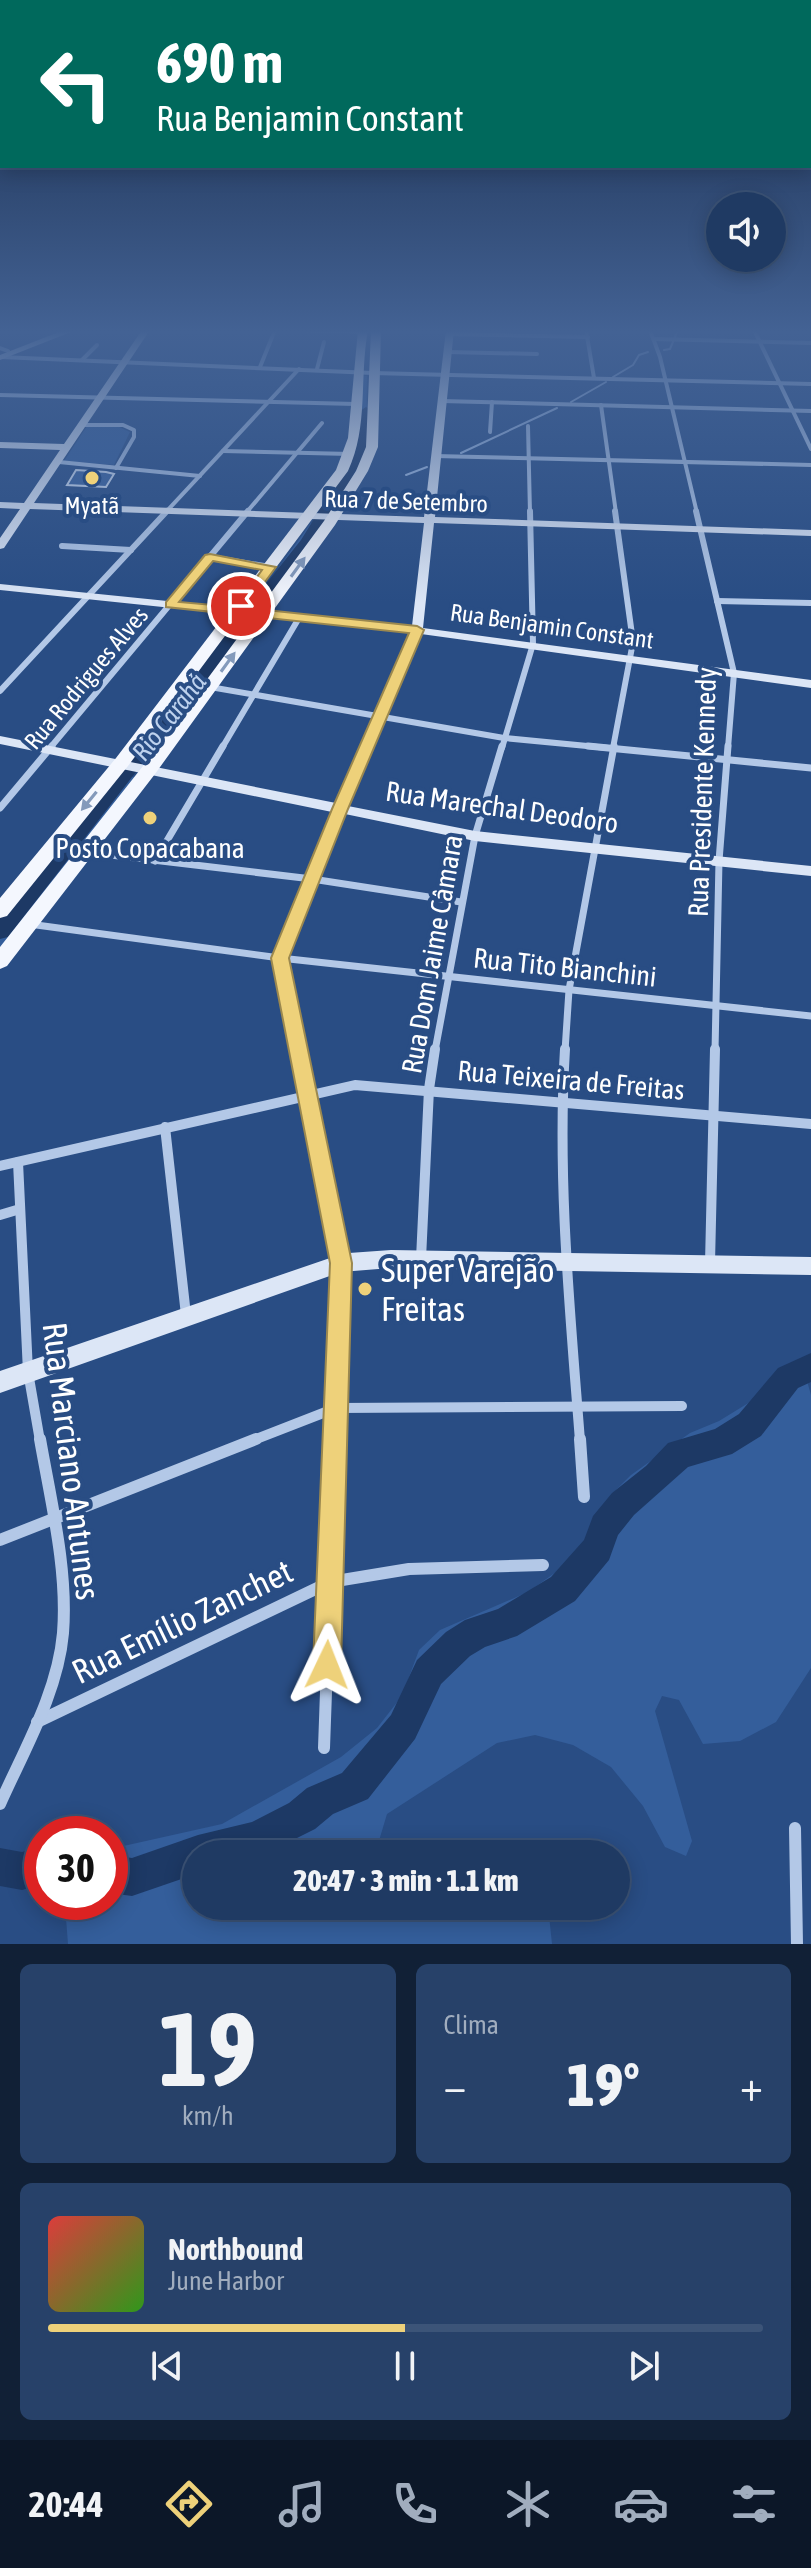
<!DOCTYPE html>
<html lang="pt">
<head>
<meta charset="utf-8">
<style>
	:root { --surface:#1f3a63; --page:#274169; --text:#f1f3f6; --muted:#a1adbe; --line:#3c5478; --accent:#eed17a }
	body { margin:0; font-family:"Asap Condensed",sans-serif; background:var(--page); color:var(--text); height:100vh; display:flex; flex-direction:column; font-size:30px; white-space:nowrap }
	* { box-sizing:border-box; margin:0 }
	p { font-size:26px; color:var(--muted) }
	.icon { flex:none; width:44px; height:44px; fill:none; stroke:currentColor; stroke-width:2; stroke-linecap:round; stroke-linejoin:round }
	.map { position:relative; height:1944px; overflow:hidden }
	.drawer { display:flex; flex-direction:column; gap:20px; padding:20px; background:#112036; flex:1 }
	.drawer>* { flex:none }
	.hud { position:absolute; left:0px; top:0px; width:812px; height:168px; box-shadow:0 4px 20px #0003,0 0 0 2px var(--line); background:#00695c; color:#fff; overflow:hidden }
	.controls { position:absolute; left:706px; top:192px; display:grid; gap:16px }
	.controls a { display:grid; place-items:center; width:80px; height:80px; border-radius:50%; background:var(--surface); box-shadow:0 4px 20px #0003,0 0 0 2px var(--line); font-size:40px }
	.speed { position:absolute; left:24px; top:1816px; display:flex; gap:16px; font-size:40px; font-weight:700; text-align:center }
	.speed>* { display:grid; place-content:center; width:104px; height:104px; border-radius:50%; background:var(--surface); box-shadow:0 4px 20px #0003,0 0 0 2px var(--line); line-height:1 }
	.speed .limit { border:12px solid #d22; background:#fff; color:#111 }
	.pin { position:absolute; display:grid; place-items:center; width:68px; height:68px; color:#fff; margin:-34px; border:4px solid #fff; border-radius:50%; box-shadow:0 2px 8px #0007 }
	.me { position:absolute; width:88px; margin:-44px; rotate:2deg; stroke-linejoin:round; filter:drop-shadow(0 0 6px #0008) }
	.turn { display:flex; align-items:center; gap:28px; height:168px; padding:0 24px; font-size:36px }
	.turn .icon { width:104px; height:104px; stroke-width:2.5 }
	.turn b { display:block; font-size:56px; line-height:68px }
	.big { font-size:60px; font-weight:800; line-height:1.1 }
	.drawer .card { flex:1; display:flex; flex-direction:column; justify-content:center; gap:12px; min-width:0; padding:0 28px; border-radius:12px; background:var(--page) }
	.drawer .dial { align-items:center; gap:0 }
	.dial b { font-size:104px; line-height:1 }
	.song { display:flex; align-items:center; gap:24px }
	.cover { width:96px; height:96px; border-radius:12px; background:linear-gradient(135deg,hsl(0 70% 55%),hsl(110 70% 35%)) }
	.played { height:8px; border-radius:4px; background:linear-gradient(90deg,var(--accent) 50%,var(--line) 50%) }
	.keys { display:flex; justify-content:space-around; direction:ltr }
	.heat { display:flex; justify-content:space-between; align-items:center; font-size:44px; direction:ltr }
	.drawer .tiles { flex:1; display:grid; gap:20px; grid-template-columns:1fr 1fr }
	.card:last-child { grid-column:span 2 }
	.trip { position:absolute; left:182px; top:1840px; width:448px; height:80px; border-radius:40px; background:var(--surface); box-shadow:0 4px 20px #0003,0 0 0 2px var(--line); font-weight:800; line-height:80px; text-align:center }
	.dock { display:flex; height:128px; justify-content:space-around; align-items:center; background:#0c1728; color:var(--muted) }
	.dock .icon { width:56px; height:56px }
	.dock .on { color:var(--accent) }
	.dock b { font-size:36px; color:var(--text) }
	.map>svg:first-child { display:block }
	.green { fill:#345e9b }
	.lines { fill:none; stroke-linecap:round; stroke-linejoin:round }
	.stream { stroke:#a8c2e7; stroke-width:2 }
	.river { fill:#1d3965; fill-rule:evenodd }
	.building { fill:#3a63a0; stroke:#d6e3f6; stroke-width:2 }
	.street-far4 { stroke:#b3c8e7; stroke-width:4 }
	.street-far3 { stroke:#b3c8e7; stroke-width:6 }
	.street-far2 { stroke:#b3c8e7; stroke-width:7 }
	.street-far1 { stroke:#b3c8e7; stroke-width:10 }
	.street { stroke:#b3c8e7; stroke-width:12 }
	.secondary { fill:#dce6f6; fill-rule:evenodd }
	.primary { fill:#f4f7fe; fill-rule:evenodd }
	.oneway { fill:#849abb }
	.route { fill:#eed17a; stroke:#9b884f; stroke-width:2; fill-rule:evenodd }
	.poi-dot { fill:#eed17a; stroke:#294d84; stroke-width:3 }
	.labels { text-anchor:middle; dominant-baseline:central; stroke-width:8; stroke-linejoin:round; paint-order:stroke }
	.far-street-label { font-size:24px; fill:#fff; stroke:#294d84 }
	.far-poi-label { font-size:24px; fill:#fff; stroke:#294d84 }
	.far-water-label { font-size:26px; font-style:italic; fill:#bed2ee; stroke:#294d84 }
	.street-label { font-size:28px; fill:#fff; stroke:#294d84 }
	.poi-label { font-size:28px; fill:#fff; stroke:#294d84 }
	.near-poi-label { font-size:34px; fill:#fff; stroke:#294d84; text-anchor:start }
	.near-street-label { font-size:34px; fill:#fff; stroke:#294d84 }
</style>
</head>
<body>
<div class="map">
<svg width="811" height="1944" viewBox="0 0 811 1944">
	<rect width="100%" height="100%" fill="#294d84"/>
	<g class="green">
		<path d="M362 375 367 376 366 457 330 516 318 515C356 456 361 446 362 375Z"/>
		<path d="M87 426H117L130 432 114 465 64 461Z"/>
		<path d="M323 522 259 611 248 610 311 523Z"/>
		<path d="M242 616 257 618 145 769 128 766Z"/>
		<path d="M120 774 137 778 0 955V921Z"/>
		<path d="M793 1364 805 1374 811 1395V1668L776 1722 740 1741 703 1744 679 1700 662 1696 655 1711 692 1841 686 1856 665 1847 643 1806 611 1767 573 1745 535 1735 497 1743 387 1814 375 1854H196V1906H402L430 1918C462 1907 521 1895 549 1915L552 1944H68L66 1918 70 1902H110V1849L222 1824 341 1757 377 1728 402 1696 419 1650 440 1630 528 1592 563 1567 593 1535 612 1494 631 1475 690 1433 719 1421 750 1402Z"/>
	</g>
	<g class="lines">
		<g class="stream">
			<path d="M664 350 670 349 678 330"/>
			<path d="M613 377 633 365 639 355 648 352"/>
			<path d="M571 402 606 382"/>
			<path d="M461 453 557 408"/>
			<path d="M406 475 427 467"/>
		</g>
		<g class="river">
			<path d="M366 407 372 411 367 452 312 545 8 937 0 939V916L301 540 355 452 360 411Z"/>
			<path d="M811 1353V1382L798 1388 761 1436 732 1454 688 1467 634 1515 618 1535 609 1560 575 1601 517 1636 485 1647 470 1656 441 1684 415 1739 368 1799 333 1814 315 1829 265 1854H196V1874L132 1896 110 1893V1855L132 1858 198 1835 252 1822 289 1803 307 1788 342 1773 391 1715 417 1660 446 1632 465 1620 498 1609 551 1577 584 1540 593 1516 612 1493 646 1466 668 1443 715 1429 739 1414 778 1368Z"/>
			<path d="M42 1846V1884L22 1890 0 1886V1848L22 1852Z"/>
		</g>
	</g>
	<path class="building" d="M76 470 106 472 114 474 106 487 67 485Z"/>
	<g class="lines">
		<g class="street-far4">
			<path d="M292 330 363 332"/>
			<path d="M586 330 594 378"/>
			<path d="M650 330 660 357 697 513"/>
			<path d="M754 330 811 449"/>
			<path d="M449 334 588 337"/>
			<path d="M654 339 811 343"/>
			<path d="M0 348 8 351"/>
			<path d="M448 352 537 354"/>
			<path d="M1 357 373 373 811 384"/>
			<path d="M82 360 97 345"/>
			<path d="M260 367 275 330"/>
			<path d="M317 369 324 342"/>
			<path d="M0 395 356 404"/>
			<path d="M442 401 811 411"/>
			<path d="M601 405 616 513"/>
			<path d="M84 425H123L134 430V437L116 468"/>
			<path d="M528 426 530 513"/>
			<path d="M490 432 492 402"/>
			<path d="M223 451 351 454"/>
			<path d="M435 456 811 465"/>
			<path d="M59 462 200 476"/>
			<path d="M165 513 299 369"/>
			<path d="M246 513 322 423"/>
		</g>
		<g class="street-far3">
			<path d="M696 511 734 673 728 748"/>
			<path d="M62 546 131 550"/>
			<path d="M210 557 270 567"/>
			<path d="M717 601 811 603"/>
			<path d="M210 687 504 738 608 748"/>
			<path d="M0 691 167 511"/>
			<path d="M50 748 248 511"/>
			<path d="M222 748 299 618"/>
			<path d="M502 748 533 644 530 511"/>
			<path d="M613 748 633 642 615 511"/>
		</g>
		<g class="street-far2">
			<path d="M588 746 811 768"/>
			<path d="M0 808 52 746"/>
			<path d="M85 852 312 879 461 902"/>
			<path d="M155 861 223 746"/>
			<path d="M29 924 280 958 811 1016"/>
			<path d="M435 1051 475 836 502 746"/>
			<path d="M565 1051 569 990 614 746"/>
			<path d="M715 1051 719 861 728 746"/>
		</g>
		<g class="street-far1">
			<path d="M565 1049C557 1179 570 1311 580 1441"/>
			<path d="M165 1127 186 1315"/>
			<path d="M18 1162 28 1372 40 1441"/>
			<path d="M0 1166 355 1085 811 1124"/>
			<path d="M0 1215 20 1209"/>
			<path d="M421 1259 429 1089 435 1049"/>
			<path d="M710 1263 715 1049"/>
			<path d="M251 1441 336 1408 682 1406"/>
			<path d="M335 1441 341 1264"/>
		</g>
		<g class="street">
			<path d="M580 1439 584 1497"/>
			<path d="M0 1540 256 1439"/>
			<path d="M37 1722 330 1582 409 1569 543 1565"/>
			<path d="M324 1748 335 1439"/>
			<path d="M0 1804C24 1750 58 1692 63 1633 68 1570 51 1502 40 1439"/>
			<path d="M795 1828 797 1944"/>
		</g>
		<g class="secondary">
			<path d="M64 330H76L0 360V355Z"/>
			<path d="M142 330H150L34 503 424 517 446 330H454L435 517 811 530V536L434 523 423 628 811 680V688L421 634 348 806 475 831 811 866V876L475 841 345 814 288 958 349 1253 391 1250 811 1257V1275L391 1268 341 1272 0 1393V1371L330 1258 272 958 332 812 0 744V736L336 803 410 633 0 590V584L412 626 424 523 30 509 4 548 0 549V538L20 509 0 508V502L24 503 60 450 0 448V442L64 444Z"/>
		</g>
		<g class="primary">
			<path d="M358 330H368C359 378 369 426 348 471L128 766 7 916 0 918V898L116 758 336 470 348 438Z"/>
			<path d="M371 330H381L378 447 368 471 335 525 155 774 7 966 0 969V947L143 766 324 521 356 471 366 447Z"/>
		</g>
	</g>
	<defs><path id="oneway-solid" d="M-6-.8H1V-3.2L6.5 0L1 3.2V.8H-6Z" transform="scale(2)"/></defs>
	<g class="oneway">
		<use href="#oneway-solid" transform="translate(298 567) rotate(-54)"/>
		<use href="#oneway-solid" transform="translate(228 662) rotate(-54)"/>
		<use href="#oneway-solid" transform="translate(89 801) rotate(129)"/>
	</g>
	<linearGradient id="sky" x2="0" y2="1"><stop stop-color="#172a49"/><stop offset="0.55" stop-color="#436294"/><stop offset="1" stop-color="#436294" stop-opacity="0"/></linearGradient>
	<rect width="811" height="603" fill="url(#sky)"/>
	<path class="route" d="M210 554 276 567 246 608 417 626 424 630 348 809 289 958 352 1263 341 1665 337 1675 327 1679 317 1675 313 1665 330 1263 271 958 332 809 409 633 166 607V602L205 555ZM213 561 262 570 235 607 179 602Z"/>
	<g class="poi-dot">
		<circle cx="92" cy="478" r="8"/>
		<circle cx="150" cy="818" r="8"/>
		<circle cx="365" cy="1289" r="8"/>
	</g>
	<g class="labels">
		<g class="far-street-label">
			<text transform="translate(406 501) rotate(2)">Rua 7 de Setembro</text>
			<text transform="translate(552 626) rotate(8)">Rua Benjamin Constant</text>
			<text transform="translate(86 678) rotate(-50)">Rua Rodrigues Alves</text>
		</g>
		<g class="far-poi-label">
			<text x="92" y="505">Myatã</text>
		</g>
		<g class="far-water-label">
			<text transform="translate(169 717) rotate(-52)">Rio Carahá</text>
		</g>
		<g class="street-label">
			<text transform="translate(702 792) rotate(-88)">Rua Presidente Kennedy</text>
			<text transform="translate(502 807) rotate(8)">Rua Marechal Deodoro</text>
			<text transform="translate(432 954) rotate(-80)">Rua Dom Jaime Câmara</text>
			<text transform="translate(565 967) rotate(6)">Rua Tito Bianchini</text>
			<text transform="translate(571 1080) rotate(5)">Rua Teixeira de Freitas</text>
		</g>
		<g class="poi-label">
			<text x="150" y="848">Posto Copacabana</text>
		</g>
		<g class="near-poi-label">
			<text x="381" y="1269">Super Varejão<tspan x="381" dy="39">Freitas</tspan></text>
		</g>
		<g class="near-street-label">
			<text transform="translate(72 1461) rotate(83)">Rua Marciano Antunes</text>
			<text transform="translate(182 1621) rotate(-26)">Rua Emílio Zanchet</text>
		</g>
	</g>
</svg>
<div class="controls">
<a><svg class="icon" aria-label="sound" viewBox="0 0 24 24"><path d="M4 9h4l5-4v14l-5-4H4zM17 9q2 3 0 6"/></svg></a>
</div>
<div class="speed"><div class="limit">30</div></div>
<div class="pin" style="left:241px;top:606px;background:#d93025"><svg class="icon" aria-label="arrive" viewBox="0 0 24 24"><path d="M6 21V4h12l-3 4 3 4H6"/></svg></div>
<svg class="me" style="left:327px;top:1665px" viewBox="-20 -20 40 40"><path d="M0-17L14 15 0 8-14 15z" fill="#eed17a" stroke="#fff" stroke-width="4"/></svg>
<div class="trip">20:47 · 3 min · 1.1 km</div>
<div class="hud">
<div class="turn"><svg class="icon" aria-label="left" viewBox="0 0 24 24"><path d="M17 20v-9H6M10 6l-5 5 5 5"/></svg><div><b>690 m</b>Rua Benjamin Constant</div></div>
</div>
</div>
<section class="drawer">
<div class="tiles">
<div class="card dial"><b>19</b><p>km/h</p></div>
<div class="card"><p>Clima</p>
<div class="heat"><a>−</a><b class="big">19°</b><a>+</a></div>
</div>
<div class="card">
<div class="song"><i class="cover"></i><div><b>Northbound</b><p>June Harbor</p></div></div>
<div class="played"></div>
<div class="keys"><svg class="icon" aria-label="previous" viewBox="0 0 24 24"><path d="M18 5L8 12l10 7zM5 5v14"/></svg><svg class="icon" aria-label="pause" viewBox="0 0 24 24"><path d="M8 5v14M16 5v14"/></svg><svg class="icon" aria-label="next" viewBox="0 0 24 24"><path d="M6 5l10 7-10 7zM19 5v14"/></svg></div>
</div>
</div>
</section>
<nav class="dock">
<b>20:44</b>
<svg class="icon on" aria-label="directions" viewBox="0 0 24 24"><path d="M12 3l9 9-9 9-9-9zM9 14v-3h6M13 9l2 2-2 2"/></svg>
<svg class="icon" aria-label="music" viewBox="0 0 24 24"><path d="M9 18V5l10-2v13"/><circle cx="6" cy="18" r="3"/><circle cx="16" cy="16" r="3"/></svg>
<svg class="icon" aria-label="phone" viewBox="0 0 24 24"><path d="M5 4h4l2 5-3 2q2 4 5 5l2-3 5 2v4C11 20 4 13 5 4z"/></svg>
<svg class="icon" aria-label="climate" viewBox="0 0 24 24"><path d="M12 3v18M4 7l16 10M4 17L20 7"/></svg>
<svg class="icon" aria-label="car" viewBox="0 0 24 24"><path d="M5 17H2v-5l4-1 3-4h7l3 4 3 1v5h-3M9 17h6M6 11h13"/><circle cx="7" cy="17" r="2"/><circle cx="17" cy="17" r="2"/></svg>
<svg class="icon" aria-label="filters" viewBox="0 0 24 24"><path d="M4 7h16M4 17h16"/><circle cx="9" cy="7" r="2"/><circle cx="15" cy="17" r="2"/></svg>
</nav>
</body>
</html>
